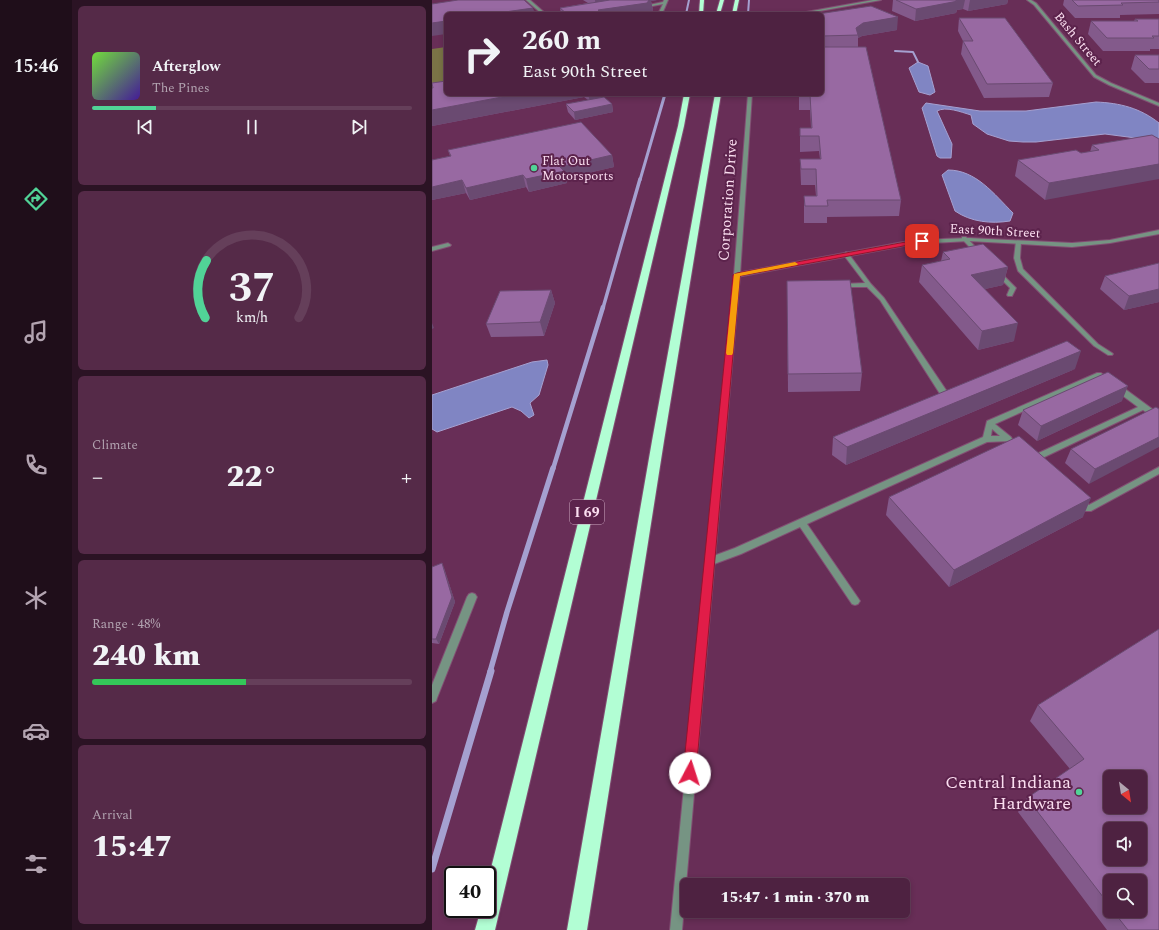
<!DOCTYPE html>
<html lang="en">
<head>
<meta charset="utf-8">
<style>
	:root { --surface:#4e2241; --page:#552a48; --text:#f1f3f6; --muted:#b3a4b1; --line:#653f5a; --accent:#51d397 }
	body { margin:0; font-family:Spectral,serif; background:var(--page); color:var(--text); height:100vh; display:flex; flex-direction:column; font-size:15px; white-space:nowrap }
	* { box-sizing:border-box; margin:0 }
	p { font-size:13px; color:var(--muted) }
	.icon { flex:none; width:22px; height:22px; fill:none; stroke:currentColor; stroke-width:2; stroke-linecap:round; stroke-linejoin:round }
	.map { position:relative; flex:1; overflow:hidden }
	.side { display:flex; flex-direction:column; gap:6px; padding:6px; background:#2b1324; width:360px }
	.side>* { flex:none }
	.hud { position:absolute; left:12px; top:12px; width:380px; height:84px; border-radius:6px; box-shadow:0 2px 6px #0003,0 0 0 1px var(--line); background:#4e2241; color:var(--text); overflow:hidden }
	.needle { width:26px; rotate:150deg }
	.tools { position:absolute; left:671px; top:770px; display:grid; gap:8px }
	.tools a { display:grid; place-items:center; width:44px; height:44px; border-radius:6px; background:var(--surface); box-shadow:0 2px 6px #0003,0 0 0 1px var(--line); font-size:20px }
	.speed { position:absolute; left:12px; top:866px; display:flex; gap:8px; font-size:20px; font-weight:700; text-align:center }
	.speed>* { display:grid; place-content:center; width:52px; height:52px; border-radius:50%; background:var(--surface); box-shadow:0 2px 6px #0003,0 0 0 1px var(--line); line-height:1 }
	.speed .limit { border:2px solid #111; border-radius:6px; background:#fff; color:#111 }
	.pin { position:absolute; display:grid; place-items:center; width:34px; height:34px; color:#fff; margin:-17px; border-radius:8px; box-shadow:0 2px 6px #0006 }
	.me { position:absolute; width:44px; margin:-22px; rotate:5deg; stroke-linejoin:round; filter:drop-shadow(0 0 3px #0008) }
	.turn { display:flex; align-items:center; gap:14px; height:84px; padding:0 12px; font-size:18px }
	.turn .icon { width:52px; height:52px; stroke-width:2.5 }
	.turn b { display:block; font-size:28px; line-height:34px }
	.big { font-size:30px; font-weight:800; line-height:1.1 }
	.side .tile { flex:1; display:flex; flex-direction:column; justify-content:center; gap:6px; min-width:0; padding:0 14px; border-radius:6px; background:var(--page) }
	.side .dial { align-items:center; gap:0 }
	.dial svg { height:104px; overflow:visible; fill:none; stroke:var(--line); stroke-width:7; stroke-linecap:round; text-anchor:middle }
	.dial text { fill:var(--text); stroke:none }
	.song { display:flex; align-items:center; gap:12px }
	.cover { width:48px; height:48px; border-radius:6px; background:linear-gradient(135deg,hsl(100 70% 55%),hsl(260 70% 35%)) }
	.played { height:4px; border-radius:2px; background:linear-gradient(90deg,var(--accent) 20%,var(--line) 20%) }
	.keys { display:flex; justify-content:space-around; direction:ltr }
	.heat { display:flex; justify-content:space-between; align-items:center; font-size:22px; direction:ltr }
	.charge { height:6px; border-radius:3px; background:linear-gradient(90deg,#34c759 48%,var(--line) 0) }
	.trip { position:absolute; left:248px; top:878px; width:230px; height:40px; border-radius:6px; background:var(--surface); box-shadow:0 2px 6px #0003,0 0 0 1px var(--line); font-weight:800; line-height:40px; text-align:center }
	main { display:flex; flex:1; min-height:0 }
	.tab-bar { display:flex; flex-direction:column; width:72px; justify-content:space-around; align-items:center; background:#1f0e1a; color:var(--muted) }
	.tab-bar .icon { width:28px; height:28px }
	.tab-bar .selected { color:var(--accent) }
	.tab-bar b { font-size:18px; color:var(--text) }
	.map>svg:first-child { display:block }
	.green { fill:#7a7346 }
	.water { fill:#8085c3; stroke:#a5a0d0 }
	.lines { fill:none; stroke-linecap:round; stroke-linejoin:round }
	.stream-far5 { stroke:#a5a0d0; stroke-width:2 }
	.stream-far4 { stroke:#a5a0d0; stroke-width:3 }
	.stream-far3 { stroke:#a5a0d0; stroke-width:3.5 }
	.stream-far2 { stroke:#a5a0d0; stroke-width:4.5 }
	.stream-far1 { stroke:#a5a0d0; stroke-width:5.5 }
	.stream { stroke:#a5a0d0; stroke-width:7 }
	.service-casing { stroke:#824e73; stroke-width:2 }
	.minor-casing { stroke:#824e73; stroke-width:2 }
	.tertiary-casing { stroke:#824e73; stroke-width:2 }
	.motorway-casing { stroke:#824e73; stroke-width:2 }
	.service { fill:#769483; fill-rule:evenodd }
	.minor { fill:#769483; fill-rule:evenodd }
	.tertiary { fill:#769483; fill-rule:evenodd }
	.motorway { fill:#b2fed4; fill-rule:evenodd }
	.wall { fill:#835a8b; fill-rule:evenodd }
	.shaded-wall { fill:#6a4a71 }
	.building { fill:#9869a2; stroke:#6a4a71; fill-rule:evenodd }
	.route { fill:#e11d48; stroke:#92132f }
	.slow { fill:#f59e0b }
	.poi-dot { fill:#51d397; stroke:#5c234c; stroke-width:1.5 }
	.labels { text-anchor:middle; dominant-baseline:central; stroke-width:4; stroke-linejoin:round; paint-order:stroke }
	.far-street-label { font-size:13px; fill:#fbdef0; stroke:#5c234c }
	.far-poi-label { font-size:13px; fill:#fbdef0; stroke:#5c234c; text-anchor:start }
	.shield { fill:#5c234c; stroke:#cba6bf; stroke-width:1 }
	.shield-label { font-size:14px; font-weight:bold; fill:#fbdef0 }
	.street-label { font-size:15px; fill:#fbdef0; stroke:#5c234c }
	.near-poi-label { font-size:18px; fill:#fbdef0; stroke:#5c234c; text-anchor:end }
</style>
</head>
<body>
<main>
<nav class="tab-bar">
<b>15:46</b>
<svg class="icon selected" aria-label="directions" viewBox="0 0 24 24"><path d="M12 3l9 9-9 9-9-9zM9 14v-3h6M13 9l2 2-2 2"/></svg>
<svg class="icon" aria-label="music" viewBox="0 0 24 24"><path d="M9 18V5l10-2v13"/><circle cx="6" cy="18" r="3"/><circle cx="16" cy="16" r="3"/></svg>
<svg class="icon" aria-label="phone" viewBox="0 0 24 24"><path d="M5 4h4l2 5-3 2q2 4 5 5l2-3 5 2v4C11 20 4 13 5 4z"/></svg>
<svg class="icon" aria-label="climate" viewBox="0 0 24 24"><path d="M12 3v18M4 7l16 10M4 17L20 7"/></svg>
<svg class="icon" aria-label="car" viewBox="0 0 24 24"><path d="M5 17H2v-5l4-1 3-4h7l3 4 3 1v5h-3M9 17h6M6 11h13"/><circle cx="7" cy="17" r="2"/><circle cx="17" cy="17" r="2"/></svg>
<svg class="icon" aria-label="filters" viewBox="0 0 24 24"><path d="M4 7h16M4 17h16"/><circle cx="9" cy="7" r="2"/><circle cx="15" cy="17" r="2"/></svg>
</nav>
<section class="side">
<div class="tile">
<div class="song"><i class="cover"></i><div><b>Afterglow</b><p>The Pines</p></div></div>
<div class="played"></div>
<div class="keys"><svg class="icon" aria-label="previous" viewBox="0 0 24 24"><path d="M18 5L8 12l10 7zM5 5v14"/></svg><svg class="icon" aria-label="pause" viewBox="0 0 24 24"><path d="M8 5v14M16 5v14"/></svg><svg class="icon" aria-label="next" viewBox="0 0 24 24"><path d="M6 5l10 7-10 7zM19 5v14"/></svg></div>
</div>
<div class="tile dial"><svg viewBox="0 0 100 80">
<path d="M14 69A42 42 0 1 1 86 69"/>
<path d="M14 69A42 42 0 0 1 15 25" stroke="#51d397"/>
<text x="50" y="56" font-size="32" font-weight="700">37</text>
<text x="50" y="72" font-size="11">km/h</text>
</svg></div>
<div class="tile"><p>Climate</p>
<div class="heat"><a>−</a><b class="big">22°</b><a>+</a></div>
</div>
<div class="tile"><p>Range · 48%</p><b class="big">240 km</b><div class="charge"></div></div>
<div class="tile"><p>Arrival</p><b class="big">15:47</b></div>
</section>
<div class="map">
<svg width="727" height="930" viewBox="0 0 727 930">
	<rect width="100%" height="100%" fill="#682e57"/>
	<path class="green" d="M14 47V89L0 92V49Z"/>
	<g class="water">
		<path d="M486 62 496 66 503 92 498 95 487 92 477 68Z"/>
		<path d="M664 102C688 103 708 108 727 123V141L673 134 604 142H591L577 141 555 134 541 124 539 115C529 112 514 106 505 111L520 144 519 158H508L505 156 490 108 494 103 548 111H594Z"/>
		<path d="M516 170C544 170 562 194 581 213L578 221C559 224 539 222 523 211L510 175Z"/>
		<path d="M115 360 116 365 107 395 98 403 102 415 97 418 89 411 80 407 5 432 0 429V395L100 362Z"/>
	</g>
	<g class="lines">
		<g class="stream-far5">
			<path d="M254 14 257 0"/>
			<path d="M316 14 317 0"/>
			<path d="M463 51 481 52 486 62"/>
		</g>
		<path class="stream-far4" d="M208 180 233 94"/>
		<path class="stream-far3" d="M171 308 208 179"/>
		<path class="stream-far2" d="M121 469 171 307"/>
		<path class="stream-far1" d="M58 672 75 612 121 468"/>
		<path class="stream" d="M0 869 59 671"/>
		<g class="service-casing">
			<g id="service">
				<path d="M94 0H98L114 14H110Z"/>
				<path d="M232 0H236L230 14H226L231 4 210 8 208 7 231 2Z"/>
				<path d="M530 237H534L549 253V255H545L530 239Z"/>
				<path d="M584 241 589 242 588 258 591 269 666 344 680 353 681 354 680 355H676L662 346 586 271 582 258Z"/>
				<path d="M414 252 416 253 439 284 452 298 516 393 517 395 516 397H510L448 300 435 287H407V285L409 284 433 283 411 254Z"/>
				<path d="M565 270 567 271 584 288 580 296H576L575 295 578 288 562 272Z"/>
				<path d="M665 373H669L680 381 676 383 666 378 563 424 579 437 580 439 579 441 555 442 375 524 426 598 428 601 426 604 423 605 420 604 368 527 309 554 282 564 279 565 276 564 274 561 276 558 303 548 551 437 555 421ZM560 429 568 436H559Z"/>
				<path d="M683 386H689L727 414V421L711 410 604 461H598L597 459 598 457 706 407 683 390 682 388Z"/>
				<path d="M727 467V474L659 511H653L642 500 643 498C649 496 653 501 657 505Z"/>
				<path d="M40 593 43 594 45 597 5 698 4 701 0 703V685L35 597 37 594Z"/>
			</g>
		</g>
		<g class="minor-casing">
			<g id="minor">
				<path d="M595 0H599L604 3 664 75 679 83 727 103V106L677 85 662 77 602 5Z"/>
				<path d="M727 230V234L678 243 640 247 537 241 482 244 305 277 302 275 305 273 482 240 537 238 640 243 678 240Z"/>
				<path d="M16 243 19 245 18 246 0 251V247Z"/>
			</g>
		</g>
		<g class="tertiary-casing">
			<g id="tertiary">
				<path d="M441 0H449L371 14H363Z"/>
				<path d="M316 94H320L308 275 250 930H238L302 275Z"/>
			</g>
		</g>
		<g class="motorway-casing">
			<g id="motorway">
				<path d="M268 0H272L271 14H267Z"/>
				<path d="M288 0H292L288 14H284Z"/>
				<path d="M303 0H307L304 14H300Z"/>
				<path d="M252 94H258L252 126 63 930H43L49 909H55V884L246 126Z"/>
				<path d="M283 94H289L232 441 155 930H135L220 441Z"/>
			</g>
		</g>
		<use href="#service" class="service"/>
		<use href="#minor" class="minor"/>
		<use href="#tertiary" class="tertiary"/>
		<use href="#motorway" class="motorway"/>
	</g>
	<g class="wall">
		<path d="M151 0H225L219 1 221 10 217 14H129L128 8 156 3Z"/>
		<path d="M461 0H576L575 4 536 11 531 9 525 10 524 13 483 21 460 11Z"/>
		<path d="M632 0H727V14L688 15V18H643L631 5Z"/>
		<path d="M390 14 465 30 430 36 426 38V47L469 200 467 216 395 217V223H372V196H384L383 185H369L368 159H388L387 151 368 152V128H379L378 110H367V94H390Z"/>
		<path d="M527 18 621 83 617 97 552 98 529 54 531 41 526 31Z"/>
		<path d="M703 19H727V49H718V51H671L656 34 659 21H702Z"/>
		<path d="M703 55H727V83H713L699 69Z"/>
		<path d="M14 81V94H173V96L167 98 172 97 180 104 181 112 143 120 136 112 134 104 156 100 152 97 0 126V88H1L0 83Z"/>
		<path d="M720 135 613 200 583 176 586 160 658 152 660 145Z"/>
		<path d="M16 150 180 155 182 167 134 178 135 183 97 192 94 187 38 200 34 193 0 200V160L18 156Z"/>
		<path d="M511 252 576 267 571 285 553 289 582 341 546 350 487 282 490 265 509 261Z"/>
		<path d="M727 263V302L692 310 668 289 673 276Z"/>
		<path d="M355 281 430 373 428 391 356 392Z"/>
		<path d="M119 290 123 303 112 336 59 337 54 324Z"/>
		<path d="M643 369 414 465 400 455 401 437Z"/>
		<path d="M690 401 605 441 586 425 591 410Z"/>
		<path d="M727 409 657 484 633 463 639 449Z"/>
		<path d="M457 497 651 517 517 587 454 515Z"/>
		<path d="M0 567 12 568 23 602 7 644 0 643Z"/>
		<path d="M727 629V930H675L586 812 595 798 638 769 598 721 606 705ZM678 881 708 911H678Z"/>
	</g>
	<g class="shaded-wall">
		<path d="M163 0H225L219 1 221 10 217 14H167L164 9Z"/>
		<path d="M521 0H533L531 9 525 10 524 13 483 21 484 9Z"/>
		<path d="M538 0H576L575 4 536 11Z"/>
		<path d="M101 8 103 14H59Z"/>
		<path d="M466 17 465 30 430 36 426 38V35L424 28 431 23Z"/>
		<path d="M14 21V34L0 36V23Z"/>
		<path d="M86 94H151L152 97 0 126V110Z"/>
		<path d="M156 94H173V96L167 98 158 102Z"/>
		<path d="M180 104 181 112 143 120 142 112Z"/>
		<path d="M180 155 182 167 134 178 135 183 97 192 94 179 128 167Z"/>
		<path d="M727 164V179L613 200 617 183Z"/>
		<path d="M91 175 94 187 38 200 34 188Z"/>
		<path d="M30 180 34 193 0 200V187Z"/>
		<path d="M576 267 571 285 536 293 539 275Z"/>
		<path d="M727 289V302L692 310 697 296Z"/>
		<path d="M119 290 123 303 112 336 108 322Z"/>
		<path d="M0 323 2 328 0 329Z"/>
		<path d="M586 323 582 341 546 350 550 331Z"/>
		<path d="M649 351 643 369 414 465 415 447Z"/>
		<path d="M696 386 690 401 605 441 609 426Z"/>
		<path d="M727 437V447L657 484 663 469Z"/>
		<path d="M659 498 651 517 517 587 522 570Z"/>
		<path d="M10 563 12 568 23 602 7 644 4 639Z"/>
	</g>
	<g class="building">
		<path d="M26 0H92L101 8 59 14H14V21L0 23V4Z"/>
		<path d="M178 0H217L215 3 166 10 170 14H135L128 8Z"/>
		<path d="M464 0H523L526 1 484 9Z"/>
		<path d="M640 0H727V2L689 3 691 5 646 6Z"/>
		<path d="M439 6 466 17 431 23 424 28 426 35 390 36V14H386Z"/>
		<path d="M527 18H573L621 83 555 84 531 41H541Z"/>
		<path d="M703 19H727V36H720L722 38H675L659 21H706Z"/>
		<path d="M390 47H434L469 200H395L396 206H373L372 196H385L384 169H369L368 159H389L387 136H368V128H380L378 95H367V94H390Z"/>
		<path d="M703 55H727V69H717Z"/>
		<path d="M14 81V94H86L0 110V88H1L0 83Z"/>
		<path d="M172 97 180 104 142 112 134 104Z"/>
		<path d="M149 122 180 155 128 167 132 171 94 179 91 175 34 188 30 180 0 187V160L19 156 16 150Z"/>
		<path d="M720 135 727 139V164L617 183 586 160 644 150 649 153 667 150 660 145Z"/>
		<path d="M551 244 576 267 539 275 586 323 550 331 490 265 518 259 511 252Z"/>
		<path d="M727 263V289L697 296 673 276Z"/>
		<path d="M418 280 430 373 356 374 355 281Z"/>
		<path d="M119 290 108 322 54 324 68 291Z"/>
		<path d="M635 341 649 351 415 447 401 437Z"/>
		<path d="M676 372 696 386 609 426 591 410Z"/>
		<path d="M724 407 727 409V437L663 469 639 449Z"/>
		<path d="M587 436 659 498 522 570 457 497Z"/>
		<path d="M10 563 20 597 4 639H0V567Z"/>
		<path d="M727 629V930H696L681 911H708V881H678V906L595 798 652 759 606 705ZM678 777H708V807H678ZM678 829H708V859H678Z"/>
	</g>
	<path class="route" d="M490 239 494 241 493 242 308 276 264 773 262 778 258 780 253 778 251 773 301 275 305 273Z"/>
	<path class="slow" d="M363 262 366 264 365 265 308 276 301 353 300 355H295L294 353 302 274Z"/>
	<g class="poi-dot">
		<circle cx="102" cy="168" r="4"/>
		<circle cx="647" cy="792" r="4"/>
	</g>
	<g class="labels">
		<g class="far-street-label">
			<text transform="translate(646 39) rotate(50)">Bash Street</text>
			<text transform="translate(563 231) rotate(3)">East 90th Street</text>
		</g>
		<g class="far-poi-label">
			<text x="110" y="161">Flat Out<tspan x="110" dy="15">Motorsports</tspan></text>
		</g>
		<rect class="shield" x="138" y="500" width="34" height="24" rx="3"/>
		<g class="shield-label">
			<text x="155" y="512">I 69</text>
		</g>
		<g class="street-label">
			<text transform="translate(296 200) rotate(-86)">Corporation Drive</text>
		</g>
		<g class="near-poi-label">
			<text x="639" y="782">Central Indiana<tspan x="639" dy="21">Hardware</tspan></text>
		</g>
	</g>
</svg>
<div class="tools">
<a><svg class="needle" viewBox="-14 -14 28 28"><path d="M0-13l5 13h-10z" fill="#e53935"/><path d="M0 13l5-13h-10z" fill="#b3a4b1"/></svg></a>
<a><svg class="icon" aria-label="sound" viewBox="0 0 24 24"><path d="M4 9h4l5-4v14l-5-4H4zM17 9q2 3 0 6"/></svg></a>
<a><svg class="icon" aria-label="search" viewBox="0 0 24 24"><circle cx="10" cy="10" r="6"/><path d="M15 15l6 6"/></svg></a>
</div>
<div class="speed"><div class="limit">40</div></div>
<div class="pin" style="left:490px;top:241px;background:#d93025"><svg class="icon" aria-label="arrive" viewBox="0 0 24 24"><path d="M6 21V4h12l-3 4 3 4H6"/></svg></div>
<svg class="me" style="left:258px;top:773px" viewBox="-20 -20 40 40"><circle r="19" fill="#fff"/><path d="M0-13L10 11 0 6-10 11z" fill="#e11d48"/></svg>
<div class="trip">15:47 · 1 min · 370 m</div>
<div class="hud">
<div class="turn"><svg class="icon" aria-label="right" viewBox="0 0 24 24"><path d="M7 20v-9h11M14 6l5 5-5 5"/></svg><div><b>260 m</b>East 90th Street</div></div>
</div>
</div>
</main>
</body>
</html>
